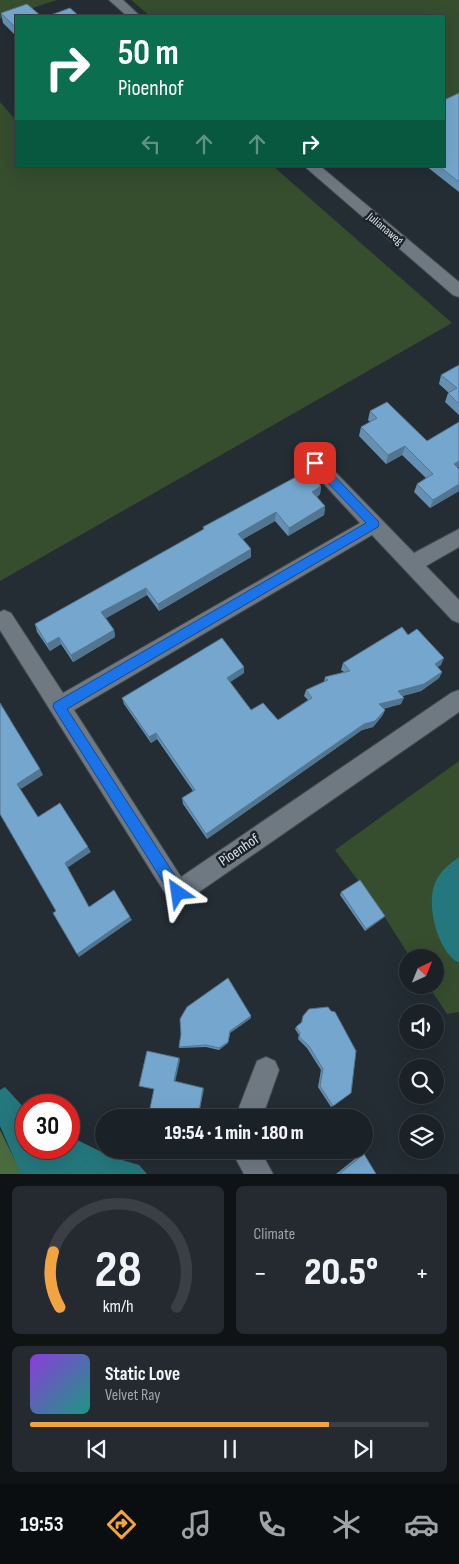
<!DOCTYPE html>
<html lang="en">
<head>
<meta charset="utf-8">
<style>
	:root { --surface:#1b2227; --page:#242a2f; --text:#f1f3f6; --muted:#a0a4a7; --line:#393f44; --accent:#f3a442 }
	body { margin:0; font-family:"Sofia Sans Condensed",sans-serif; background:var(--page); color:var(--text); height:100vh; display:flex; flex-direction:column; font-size:19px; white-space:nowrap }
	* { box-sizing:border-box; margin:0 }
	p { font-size:16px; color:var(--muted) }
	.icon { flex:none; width:28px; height:28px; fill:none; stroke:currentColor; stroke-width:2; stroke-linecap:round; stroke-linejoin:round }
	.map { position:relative; height:1174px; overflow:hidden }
	.panel { display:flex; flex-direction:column; gap:12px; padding:12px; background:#0f1315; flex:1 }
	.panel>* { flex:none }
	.guide { position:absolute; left:15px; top:15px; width:430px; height:152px; border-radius:0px; box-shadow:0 5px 20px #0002,0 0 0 1px var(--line); background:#0b6e4f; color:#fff; overflow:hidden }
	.needle { width:32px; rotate:43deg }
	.fabs { position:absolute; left:399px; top:949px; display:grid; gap:10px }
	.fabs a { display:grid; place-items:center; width:45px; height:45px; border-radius:50%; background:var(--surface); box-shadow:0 5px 20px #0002,0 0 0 1px var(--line); font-size:25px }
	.speed { position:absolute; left:15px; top:1094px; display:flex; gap:10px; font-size:25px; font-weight:700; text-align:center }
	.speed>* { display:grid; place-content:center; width:65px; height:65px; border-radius:50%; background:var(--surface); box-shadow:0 5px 20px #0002,0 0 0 1px var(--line); line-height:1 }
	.speed .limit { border:8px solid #d22; background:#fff; color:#111 }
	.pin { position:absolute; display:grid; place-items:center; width:42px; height:42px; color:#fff; margin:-21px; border-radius:10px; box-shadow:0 2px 8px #0006 }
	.me { position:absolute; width:55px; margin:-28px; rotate:328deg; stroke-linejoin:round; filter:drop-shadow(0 0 4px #0008) }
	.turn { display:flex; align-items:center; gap:18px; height:105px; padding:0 20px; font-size:22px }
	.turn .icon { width:65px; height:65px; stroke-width:2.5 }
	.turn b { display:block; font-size:35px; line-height:42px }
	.lanes { display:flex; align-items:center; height:48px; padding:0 20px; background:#0003; justify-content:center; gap:25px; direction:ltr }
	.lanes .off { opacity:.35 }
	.big { font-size:38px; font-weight:800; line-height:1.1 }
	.panel .widget { flex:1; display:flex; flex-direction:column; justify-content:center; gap:8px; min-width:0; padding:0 18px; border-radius:8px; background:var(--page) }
	.panel .dial { align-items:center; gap:0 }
	.dial svg { height:130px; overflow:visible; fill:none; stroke:var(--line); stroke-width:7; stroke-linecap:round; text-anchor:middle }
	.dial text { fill:var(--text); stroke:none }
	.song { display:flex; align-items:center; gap:15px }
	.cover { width:60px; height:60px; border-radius:8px; background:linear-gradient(135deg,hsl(270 70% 55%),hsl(170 70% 35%)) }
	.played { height:5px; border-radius:2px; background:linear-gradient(90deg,var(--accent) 75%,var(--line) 75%) }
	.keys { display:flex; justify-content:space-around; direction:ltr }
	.heat { display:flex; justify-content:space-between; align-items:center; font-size:28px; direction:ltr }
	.panel .tiles { flex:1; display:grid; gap:12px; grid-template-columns:1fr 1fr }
	.widget:last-child { grid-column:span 2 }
	.trip { position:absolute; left:95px; top:1109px; width:278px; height:50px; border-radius:25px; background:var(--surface); box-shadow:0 5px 20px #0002,0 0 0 1px var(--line); font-weight:800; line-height:50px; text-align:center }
	.menu { display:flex; height:80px; justify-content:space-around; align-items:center; background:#0b0e10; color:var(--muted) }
	.menu .icon { width:35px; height:35px }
	.menu .selected { color:var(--accent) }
	.menu b { font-size:22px; color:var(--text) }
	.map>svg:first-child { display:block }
	.green { fill:#364d2e }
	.forest { fill:#4a6b3e }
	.water { fill:#24787d }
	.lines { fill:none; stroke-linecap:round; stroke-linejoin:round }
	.minor-casing { stroke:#434a51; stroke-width:2 }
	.minor { fill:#6f7982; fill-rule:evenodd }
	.wall { fill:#6590b1 }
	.shaded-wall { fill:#527590 }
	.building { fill:#75a7ce; stroke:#527590 }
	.route { fill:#1a73e8; stroke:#114b97 }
	.labels { text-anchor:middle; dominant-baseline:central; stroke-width:5; stroke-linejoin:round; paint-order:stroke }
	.far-street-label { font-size:12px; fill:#dce2e7; stroke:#1b232a }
	.street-label { font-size:15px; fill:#dce2e7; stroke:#1b232a }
</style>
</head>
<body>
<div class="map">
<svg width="459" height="1174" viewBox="0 0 459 1174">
	<rect width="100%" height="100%" fill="#242d34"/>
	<g class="green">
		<path d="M0 0H57L0 19Z"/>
		<path d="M131 0H459V160L444 149V16H150Z"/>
		<path d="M0 102 16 120V166H273L452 323 0 581Z"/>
		<path d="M459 761V857L445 868 456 962 459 963V1012L447 1014 428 985H435V958L410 957 379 908 335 850Z"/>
	</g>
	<path class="forest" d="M0 1130 21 1172V1174H0Z"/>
	<g class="water">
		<path d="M459 857V963C437 952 424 900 437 879 442 869 451 863 459 857Z"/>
		<path d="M5 1087 26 1110V1148H69V1136L112 1157 139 1165 147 1174H21L0 1126V1090Z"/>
	</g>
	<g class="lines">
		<g class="minor-casing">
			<g id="minor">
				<path d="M109 0H123L140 16H127Z"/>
				<path d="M304 166H320L459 282V297L453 295Z"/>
				<path d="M304 444 310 446 414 553 459 529V547L426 566 459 600V623L452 620 372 535 74 710 181 877 451 693 459 690V712L186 901 178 905 170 901 0 630V612L4 610 11 613 63 693 360 523 298 456 295 451 298 446Z"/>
				<path d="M266 1057 275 1061 279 1070 262 1118H235L257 1061Z"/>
				<path d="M231 1150H260L273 1174H244Z"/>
			</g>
		</g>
		<use href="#minor" class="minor"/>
	</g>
	<g class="wall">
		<path d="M1 13 16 16V36L3 23Z"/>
		<path d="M459 93V192L426 166H444Z"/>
		<path d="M459 365V415L445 402 448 393H449L439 384 441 375Z"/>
		<path d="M370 411 427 441 459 422V466L458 467 459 469V491L430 508 414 492 417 484 426 478 402 455 386 464 359 436 361 427 370 422 368 420Z"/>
		<path d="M321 486 320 494 317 497 325 506 324 515 288 536 275 521 243 539 251 549V557L159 611 147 595 106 618 114 630 115 637 73 662 61 644 50 651 37 632 35 624 203 530V527Z"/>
		<path d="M408 635 441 665 437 667 442 672 439 678 421 691 402 696 401 704 383 709 385 710 382 716 373 727 362 730 207 839 183 804 182 798 193 791 157 739 151 743 124 704 122 698 244 673 230 682 251 710 278 720 308 700 304 696 306 690 324 682 325 677 344 672 341 670 343 663Z"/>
		<path d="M341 892 383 918 365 931 340 895Z"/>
		<path d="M309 1009 333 1106 331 1107 318 1087 321 1070 307 1048 298 1039 299 1035 295 1029 296 1027 301 1023 302 1019Z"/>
		<path d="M251 1018 230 1033 228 1043 219 1050 206 1047 179 1048V1047Z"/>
		<path d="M361 1154H364L376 1174H336Z"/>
	</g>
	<g class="shaded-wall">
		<path d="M405 446 402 455 386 464 388 455Z"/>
		<path d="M459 459V466L457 468 454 464Z"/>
		<path d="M459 484V491L430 508 433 500Z"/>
		<path d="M321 486 320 494 311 500 312 492Z"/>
		<path d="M325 506 324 515 288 536 289 528Z"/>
		<path d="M276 512 275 521 238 542V534Z"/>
		<path d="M251 549V557L159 611 158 604Z"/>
		<path d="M146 588 147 595 103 620 101 612Z"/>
		<path d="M114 630 115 637 73 662 71 655Z"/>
		<path d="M59 637 61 644 50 651 47 644Z"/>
		<path d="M444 658 441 665 432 671 435 664Z"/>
		<path d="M244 667V673L227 684V678Z"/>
		<path d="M442 672 439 678 421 691 396 698 398 691Z"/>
		<path d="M404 698 401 704 377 710 379 704Z"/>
		<path d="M385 710 382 716 373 727 362 730 207 839 206 834Z"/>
		<path d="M156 733 157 739 151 743 149 737Z"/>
		<path d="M40 769 43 775 21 789 17 784Z"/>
		<path d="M88 847 91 852 67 868 65 863Z"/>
		<path d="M385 916 383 918 365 931 366 929Z"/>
		<path d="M130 917 132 920 79 957 77 954Z"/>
		<path d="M251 1016V1018L230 1033 228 1043 219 1050V1048L230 1031Z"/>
		<path d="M179 1058 180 1060 175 1083 174 1081Z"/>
		<path d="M203 1088 204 1089 198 1118Z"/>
	</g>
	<g class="building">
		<path d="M27 4 41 16H16V28L1 13Z"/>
		<path d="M70 8 79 16H48Z"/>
		<path d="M459 93V182L439 166H444V100Z"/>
		<path d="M459 365V404L448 393 457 388 441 375Z"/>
		<path d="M387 402 427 441 459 422V461L454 464 459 469V484L433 500 417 484 433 474 405 446 388 455 361 427 377 418 370 411Z"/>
		<path d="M307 471 321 486 312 492 325 506 289 528 276 512 238 534 251 549 158 604 146 588 101 612 114 630 71 655 59 637 47 644 35 624 204 529 203 527Z"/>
		<path d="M402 627 408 635 417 629 444 658 435 664 442 672 424 684 398 691 404 698 379 704 385 710 375 721 364 724 206 834 182 798 195 790 156 733 149 737 122 698 222 638 244 667 227 678 251 710 263 703 278 720 312 698 306 690 328 680 325 677 350 671 343 663Z"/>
		<path d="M0 703 40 769 17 784 38 817 60 803 88 847 65 863 89 907 114 890 130 917 77 954 53 913 56 911 0 814Z"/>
		<path d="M360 880 385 916 366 929 341 892Z"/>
		<path d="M228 978 251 1016 230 1031 228 1042 219 1048 206 1045 179 1047 181 1034 180 1019 187 1007Z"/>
		<path d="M328 1007 331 1011 335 1012 356 1051 351 1093 333 1106 320 1086 323 1069 309 1046 299 1037 300 1033 296 1027 302 1022 303 1016 309 1009Z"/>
		<path d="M147 1051 179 1058 174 1081 203 1088 198 1118H148L154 1089 139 1086Z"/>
		<path d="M364 1154 376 1174H339Z"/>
	</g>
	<path class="route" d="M315 459 319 460 378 521 379 524 378 527 67 709 183 888 185 893 183 898 178 900 173 898 53 707 54 703 366 523 312 466 310 463Z"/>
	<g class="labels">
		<g class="far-street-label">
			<text transform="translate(385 229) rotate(40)">Julianaweg</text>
		</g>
		<g class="street-label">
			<text transform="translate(239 850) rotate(-34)">Pioenhof</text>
		</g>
	</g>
</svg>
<div class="fabs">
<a><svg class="needle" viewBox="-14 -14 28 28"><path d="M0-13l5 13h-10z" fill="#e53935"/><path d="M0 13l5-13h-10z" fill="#a0a4a7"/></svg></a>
<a><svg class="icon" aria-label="sound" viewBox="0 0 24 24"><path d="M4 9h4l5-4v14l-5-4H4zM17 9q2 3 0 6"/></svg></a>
<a><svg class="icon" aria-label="search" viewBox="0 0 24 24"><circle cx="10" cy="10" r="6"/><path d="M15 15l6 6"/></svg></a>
<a><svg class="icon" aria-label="layers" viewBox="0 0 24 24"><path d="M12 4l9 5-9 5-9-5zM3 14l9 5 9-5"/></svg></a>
</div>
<div class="speed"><div class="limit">30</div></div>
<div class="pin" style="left:315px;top:463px;background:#d93025"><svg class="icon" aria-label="arrive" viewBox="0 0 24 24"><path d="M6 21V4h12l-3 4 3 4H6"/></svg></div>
<svg class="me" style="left:178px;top:893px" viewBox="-20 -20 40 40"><path d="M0-17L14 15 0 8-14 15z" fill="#1a73e8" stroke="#fff" stroke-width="4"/></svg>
<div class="trip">19:54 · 1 min · 180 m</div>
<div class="guide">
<div class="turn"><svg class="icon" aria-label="right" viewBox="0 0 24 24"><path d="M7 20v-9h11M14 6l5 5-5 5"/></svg><div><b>50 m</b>Pioenhof</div></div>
<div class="lanes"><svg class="icon off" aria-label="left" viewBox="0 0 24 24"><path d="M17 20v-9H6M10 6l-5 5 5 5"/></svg><svg class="icon off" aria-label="ahead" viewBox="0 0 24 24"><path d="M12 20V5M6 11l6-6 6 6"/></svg><svg class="icon off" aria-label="ahead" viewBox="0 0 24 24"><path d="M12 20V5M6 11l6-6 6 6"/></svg><svg class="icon" aria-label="right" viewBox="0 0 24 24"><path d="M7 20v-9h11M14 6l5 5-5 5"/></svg></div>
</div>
</div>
<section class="panel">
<div class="tiles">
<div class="widget dial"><svg viewBox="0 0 100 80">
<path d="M14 69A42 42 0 1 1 86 69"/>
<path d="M14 69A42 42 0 0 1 10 35" stroke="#f3a442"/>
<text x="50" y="56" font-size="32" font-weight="700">28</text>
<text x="50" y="72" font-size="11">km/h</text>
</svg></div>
<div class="widget"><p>Climate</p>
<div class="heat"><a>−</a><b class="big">20.5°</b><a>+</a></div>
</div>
<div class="widget">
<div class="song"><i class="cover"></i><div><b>Static Love</b><p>Velvet Ray</p></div></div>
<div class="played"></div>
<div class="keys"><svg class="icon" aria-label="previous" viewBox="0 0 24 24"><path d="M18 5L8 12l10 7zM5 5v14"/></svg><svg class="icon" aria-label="pause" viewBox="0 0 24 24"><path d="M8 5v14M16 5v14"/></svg><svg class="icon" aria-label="next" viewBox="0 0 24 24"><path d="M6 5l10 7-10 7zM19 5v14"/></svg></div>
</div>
</div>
</section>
<nav class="menu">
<b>19:53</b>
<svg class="icon selected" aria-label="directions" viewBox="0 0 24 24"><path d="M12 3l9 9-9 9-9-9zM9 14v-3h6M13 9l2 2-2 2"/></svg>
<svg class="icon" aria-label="music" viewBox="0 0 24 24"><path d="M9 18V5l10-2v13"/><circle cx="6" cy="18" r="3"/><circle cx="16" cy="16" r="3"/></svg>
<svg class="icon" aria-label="phone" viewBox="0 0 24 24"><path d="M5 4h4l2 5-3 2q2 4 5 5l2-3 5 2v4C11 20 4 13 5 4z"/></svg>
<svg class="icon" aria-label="climate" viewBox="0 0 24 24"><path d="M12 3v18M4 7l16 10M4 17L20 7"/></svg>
<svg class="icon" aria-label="car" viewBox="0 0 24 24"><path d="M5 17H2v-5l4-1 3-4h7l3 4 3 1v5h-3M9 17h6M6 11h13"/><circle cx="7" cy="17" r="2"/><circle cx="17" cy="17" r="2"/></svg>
</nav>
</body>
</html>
